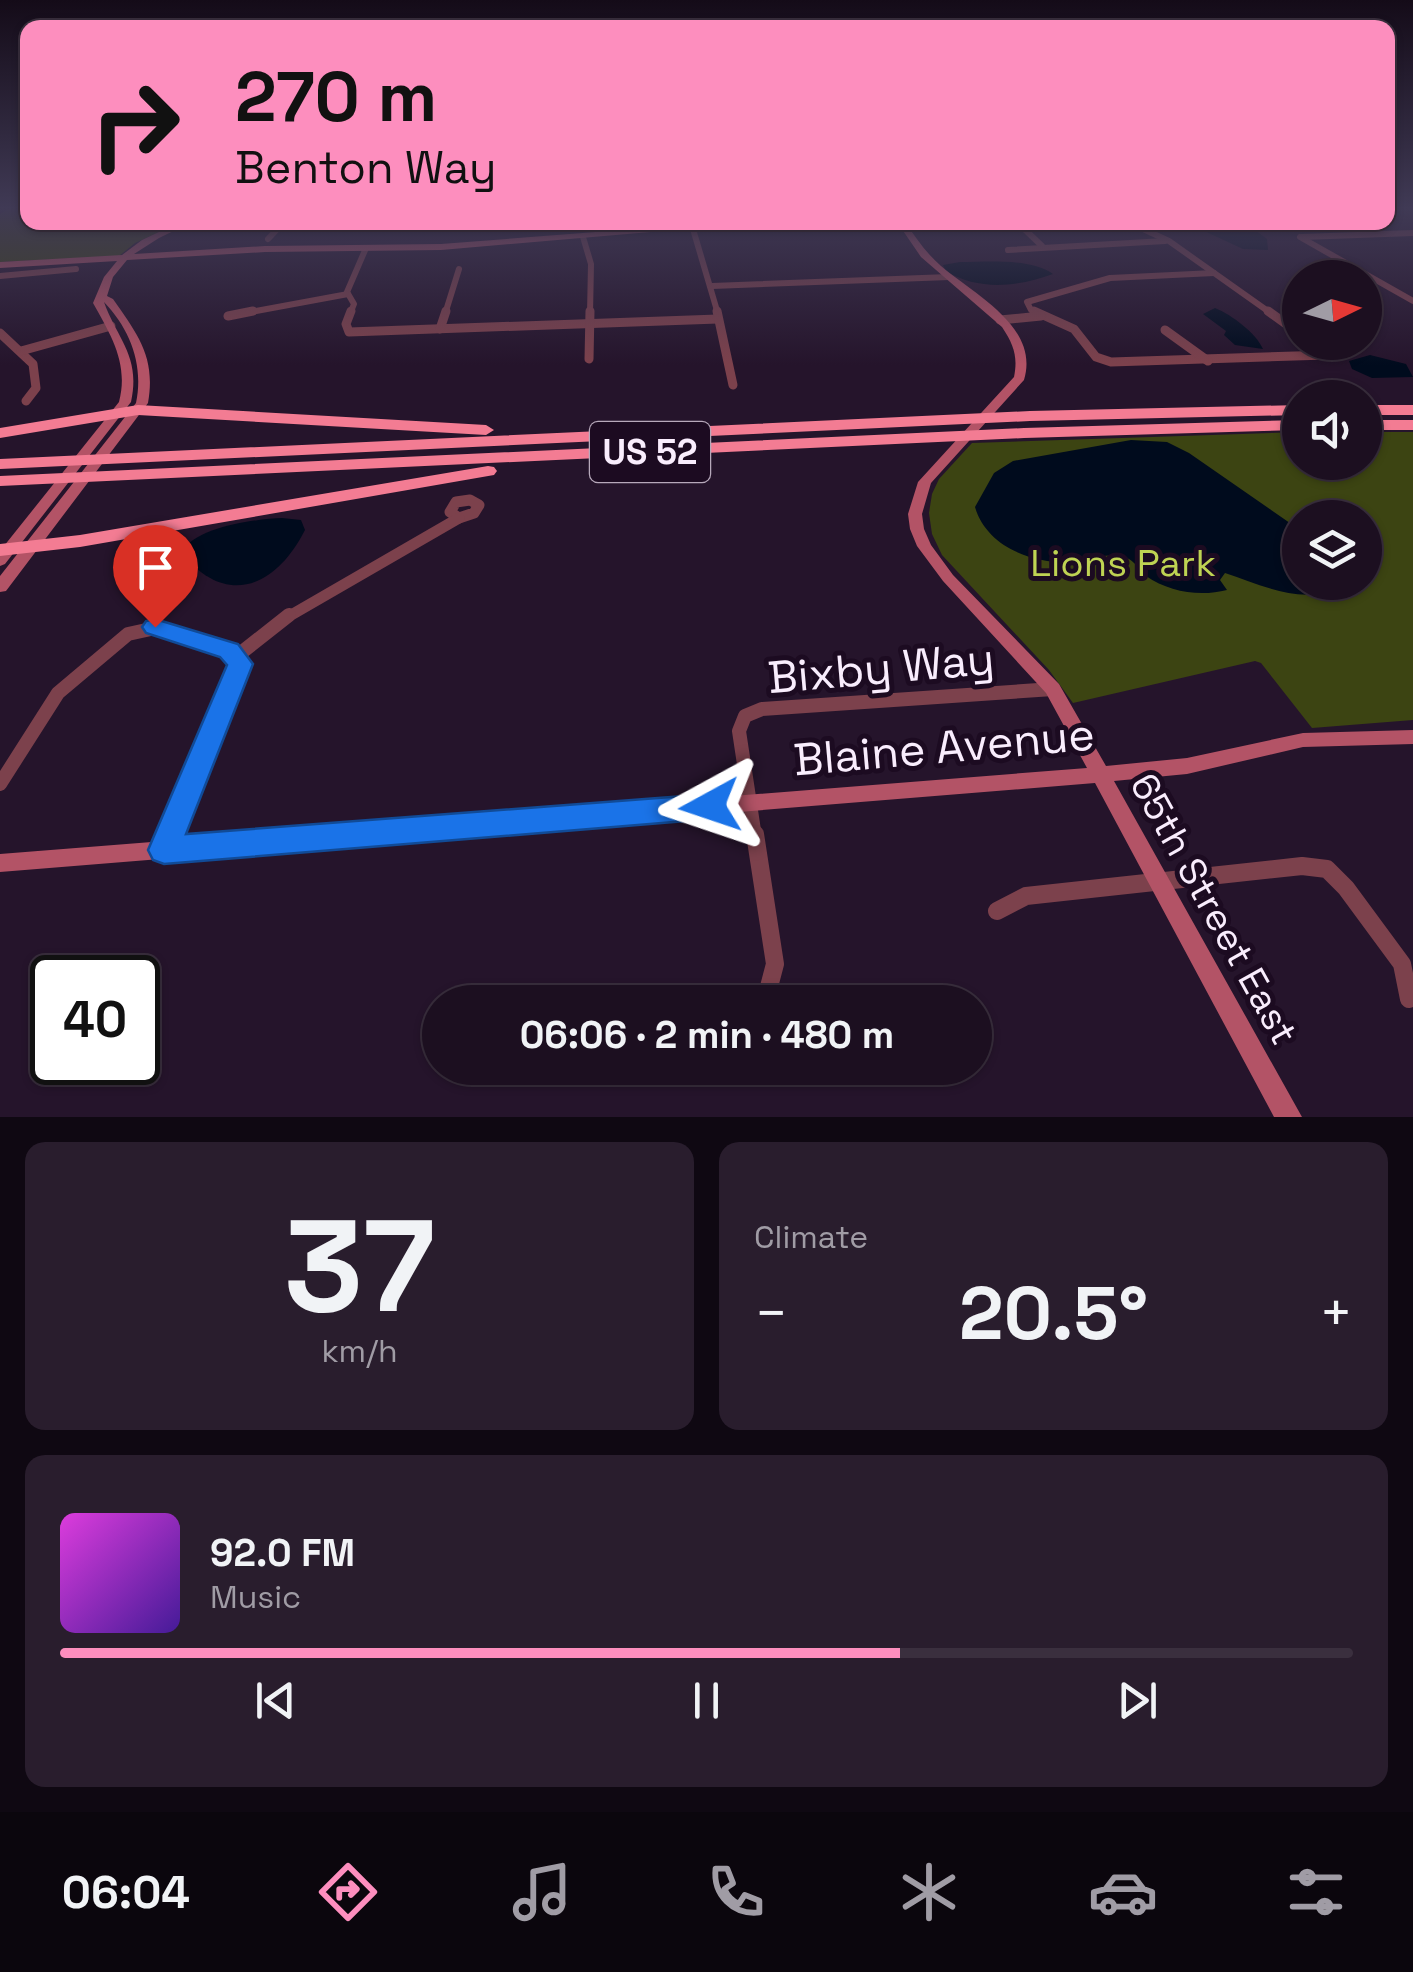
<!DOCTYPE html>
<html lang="en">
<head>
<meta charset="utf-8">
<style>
	:root { --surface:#1c0f20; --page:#291d2d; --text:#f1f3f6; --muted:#a09ca5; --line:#3a2f3e; --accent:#fd8ebe }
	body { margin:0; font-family:"Space Grotesk",sans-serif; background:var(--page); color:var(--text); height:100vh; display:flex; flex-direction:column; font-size:38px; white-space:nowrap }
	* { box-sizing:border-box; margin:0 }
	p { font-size:32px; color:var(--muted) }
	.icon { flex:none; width:55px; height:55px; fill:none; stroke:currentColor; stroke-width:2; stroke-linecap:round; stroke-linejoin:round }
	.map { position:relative; height:1117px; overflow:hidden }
	.sheet { display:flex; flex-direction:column; gap:25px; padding:25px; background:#0f0812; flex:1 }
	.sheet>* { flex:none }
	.guide { position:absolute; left:20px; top:20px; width:1375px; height:210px; border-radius:20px; box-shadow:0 2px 8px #0004,0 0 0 2px var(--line); background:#fd8ebe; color:#111; overflow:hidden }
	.needle { width:65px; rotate:85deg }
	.fabs { position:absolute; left:1282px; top:260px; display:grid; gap:20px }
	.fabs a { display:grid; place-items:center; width:100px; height:100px; border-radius:50%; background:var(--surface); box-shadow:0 2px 8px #0004,0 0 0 2px var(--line); font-size:50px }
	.speed { position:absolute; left:30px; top:955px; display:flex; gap:20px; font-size:50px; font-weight:700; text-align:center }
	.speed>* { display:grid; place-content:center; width:130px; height:130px; border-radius:50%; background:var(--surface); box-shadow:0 2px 8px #0004,0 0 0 2px var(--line); line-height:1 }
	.speed .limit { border:5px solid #111; border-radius:15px; background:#fff; color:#111 }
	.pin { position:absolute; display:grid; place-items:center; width:85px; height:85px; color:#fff; margin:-102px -42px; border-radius:50% 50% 50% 0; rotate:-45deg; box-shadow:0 0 10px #0007 }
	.pin .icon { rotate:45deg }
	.me { position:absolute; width:110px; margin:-55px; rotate:265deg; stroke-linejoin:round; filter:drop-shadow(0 0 8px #0008) }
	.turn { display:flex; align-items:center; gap:35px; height:210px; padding:0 50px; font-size:45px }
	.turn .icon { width:130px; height:130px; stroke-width:2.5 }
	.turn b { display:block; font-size:70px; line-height:85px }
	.big { font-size:75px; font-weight:700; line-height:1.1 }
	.sheet .card { flex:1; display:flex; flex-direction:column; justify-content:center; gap:15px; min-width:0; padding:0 35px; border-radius:20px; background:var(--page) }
	.sheet .dial { align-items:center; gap:0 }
	.dial b { font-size:130px; line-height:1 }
	.song { display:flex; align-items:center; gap:30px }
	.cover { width:120px; height:120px; border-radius:15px; background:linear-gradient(135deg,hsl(300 70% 55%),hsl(260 70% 35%)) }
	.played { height:10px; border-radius:5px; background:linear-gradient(90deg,var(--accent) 65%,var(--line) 65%) }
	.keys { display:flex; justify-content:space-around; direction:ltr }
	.heat { display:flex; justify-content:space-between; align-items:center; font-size:55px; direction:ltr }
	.sheet .tiles { flex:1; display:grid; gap:25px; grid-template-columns:1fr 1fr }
	.card:last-child { grid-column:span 2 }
	.trip { position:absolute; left:422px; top:985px; width:570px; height:100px; border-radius:50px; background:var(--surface); box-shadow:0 2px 8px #0004,0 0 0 2px var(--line); font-weight:700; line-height:100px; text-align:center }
	.dock { display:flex; height:160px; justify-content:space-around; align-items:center; background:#0b060d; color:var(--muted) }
	.dock .icon { width:70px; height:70px }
	.dock .selected { color:var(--accent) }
	.dock b { font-size:45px; color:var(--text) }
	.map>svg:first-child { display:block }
	.green { fill:#3c4412; fill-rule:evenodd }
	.water { fill:#000b1d }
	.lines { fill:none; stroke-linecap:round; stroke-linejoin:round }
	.street-far4 { stroke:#7c414c; stroke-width:6 }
	.street-far3 { stroke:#7c414c; stroke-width:9 }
	.street-far2 { stroke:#7c414c; stroke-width:11 }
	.street-far1 { stroke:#7c414c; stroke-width:14 }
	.street { stroke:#7c414c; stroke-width:18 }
	.secondary { fill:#b35366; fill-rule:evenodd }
	.highway { fill:#f37c93; fill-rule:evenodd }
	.route { fill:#1a73e8; stroke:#114b97; stroke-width:2.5 }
	.labels { text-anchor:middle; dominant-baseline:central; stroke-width:10; stroke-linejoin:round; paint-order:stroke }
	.shield { fill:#1c0b21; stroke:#b7a9bb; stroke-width:2.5 }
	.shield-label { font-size:35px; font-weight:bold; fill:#f9edfd }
	.park-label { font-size:38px; fill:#bfd353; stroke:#1c0b21 }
	.street-label { font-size:38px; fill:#f9edfd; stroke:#1c0b21 }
	.near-street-label { font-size:45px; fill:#f9edfd; stroke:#1c0b21 }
</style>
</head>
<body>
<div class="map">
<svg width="1413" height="1117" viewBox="0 0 1413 1117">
	<rect width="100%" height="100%" fill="#25142b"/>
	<g class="green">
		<path d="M8 209H27L28 222 179 223 135 243 119 256 0 262V214Z"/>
		<path d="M1300 432V462H1365V432H1413V720L1312 728 1261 663 1255 661 1073 703 1049 670 942 555 932 534 929 513 932 494 939 479 972 443ZM1300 518H1365V582H1300Z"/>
	</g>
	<g class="water">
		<path d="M1187 223H1263L1255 230 1267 239 1268 250 1243 249Z"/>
		<path d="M960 262C988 262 1031 258 1053 274 1018 287 978 291 946 271L943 265Z"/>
		<path d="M1215 308C1232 315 1256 333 1263 349L1235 345 1224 335 1226 331 1203 314Z"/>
		<path d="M1370 355 1406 364 1413 377 1372 378 1352 369 1349 361Z"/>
		<path d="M1131 440 1167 442 1189 453 1300 530V582L1343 583C1310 609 1261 585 1225 573L1220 580 1227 590C1200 597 1169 592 1146 576 1140 571 1136 563 1129 559 1113 550 1092 560 1076 562 1035 565 987 548 975 507L994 473 1013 461Z"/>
		<path d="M282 518 301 520 305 530C276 587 226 609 181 552 196 527 255 519 282 518Z"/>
	</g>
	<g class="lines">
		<g class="street-far4">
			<path d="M1017 222 1042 246"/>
			<path d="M1128 222 1169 241 1272 314"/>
			<path d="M693 229 718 314"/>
			<path d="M583 237 591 264 590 314"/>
			<path d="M1300 237 1413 301"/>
			<path d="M1302 237 1413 233"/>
			<path d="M268 239 284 222"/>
			<path d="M1008 250 1165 241"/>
			<path d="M0 276 76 269"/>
			<path d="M712 286 949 277"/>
			<path d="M240 314 348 294"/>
			<path d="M350 314 354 304 347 292 366 248"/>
			<path d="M445 314 459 269"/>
			<path d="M1040 314 1031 310 1027 302 1110 278 1214 273"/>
		</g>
		<g class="street-far3">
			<path d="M351 311 346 324 349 332 718 319"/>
			<path d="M717 311 733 385"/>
			<path d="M1034 311 1074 329 1096 357 1111 362 1327 355"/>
			<path d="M1268 311 1300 334"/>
			<path d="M228 316 253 311"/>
			<path d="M1000 320 1041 316"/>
			<path d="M440 329 446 311"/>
			<path d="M1165 330 1208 361"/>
			<path d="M0 333 33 364 36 388 26 401"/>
			<path d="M1312 342 1327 355"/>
			<path d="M21 351 111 326"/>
			<path d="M589 359 590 311"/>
		</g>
		<g class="street-far2">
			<path d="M470 500 479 505 474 513 459 518 450 512 456 502Z"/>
			<path d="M286 618 459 518"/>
		</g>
		<g class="street-far1">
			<path d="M237 656 289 615"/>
			<path d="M0 784 58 693 128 634 160 627 229 650 239 658V670L169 837"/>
			<path d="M755 837 739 731 745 716 762 709 1053 689"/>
		</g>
		<g class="street">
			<path d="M755 834 775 964 765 1002"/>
			<path d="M164 850 170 834"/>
			<path d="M997 911 1026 896 1302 866 1327 869 1346 888 1402 964 1409 999"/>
		</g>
		<g class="secondary">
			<path d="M180 222H192L159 238 134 254 265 246 441 244 726 222H768L441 250 265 252 127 260 113 277 107 296 113 299C138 335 156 357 148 403L6 591 0 592V576L136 403C144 365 130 329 104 302 117 339 141 356 131 402L5 564 0 566V551L119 402C129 364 111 335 93 303L104 277 117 261 0 268V262L122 255 142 240Z"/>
			<path d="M897 222H905C916 238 926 253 941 266 975 295 1040 327 1024 380L931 483 922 514 924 529 931 545 953 575 1059 684 1106 766 1187 758 1303 733 1413 730V744L1303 747 1187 774 1114 781 1302 1117H1274L1095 783 0 872V854L1087 768 1046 693 943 581 917 546 910 529 908 514 918 482 1014 377C1018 357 1014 345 1002 327L921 257Z"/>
		</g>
		<g class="highway">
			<path d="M138 405 486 425 494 430 486 435 138 415 0 438V428Z"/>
			<path d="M1300 405V415L1030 421 0 469V459L1030 411Z"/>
			<rect x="1365" y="405" width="48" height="10"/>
			<path d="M1300 420V430L1024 438 0 486V476L1024 428Z"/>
			<rect x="1365" y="420" width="48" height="10"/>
			<path d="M488 466 494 467 497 471 494 475 80 547 0 556V544L80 535Z"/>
		</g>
	</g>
	<linearGradient id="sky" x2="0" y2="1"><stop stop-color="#140b18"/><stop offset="0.57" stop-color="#403a55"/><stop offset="1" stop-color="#403a55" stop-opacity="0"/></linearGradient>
	<rect width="1413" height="365" fill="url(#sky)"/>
	<path class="route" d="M155 619 238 644 253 664 186 834 710 794 721 797 726 806 721 815 710 819 164 864 153 860 148 850 227 665 220 657 146 633 142 627 146 621Z"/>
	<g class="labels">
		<rect class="shield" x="590" y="422" width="120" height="60" rx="8"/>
		<g class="shield-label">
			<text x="650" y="452">US 52</text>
		</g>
		<g class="park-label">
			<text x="1123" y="563">Lions Park</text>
		</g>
		<g class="street-label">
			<text transform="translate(1214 909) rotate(61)">65th Street East</text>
		</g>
		<g class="near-street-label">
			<text transform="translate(881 668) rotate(-5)">Bixby Way</text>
			<text transform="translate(944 747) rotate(-5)">Blaine Avenue</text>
		</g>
	</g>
</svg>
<div class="fabs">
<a><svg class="needle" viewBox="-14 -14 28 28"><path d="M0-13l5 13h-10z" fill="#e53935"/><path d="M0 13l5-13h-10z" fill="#a09ca5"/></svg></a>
<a><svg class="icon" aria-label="sound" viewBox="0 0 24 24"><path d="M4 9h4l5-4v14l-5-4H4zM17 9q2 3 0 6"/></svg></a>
<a><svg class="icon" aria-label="layers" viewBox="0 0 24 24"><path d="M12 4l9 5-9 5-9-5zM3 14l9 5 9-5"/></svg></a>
</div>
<div class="speed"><div class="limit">40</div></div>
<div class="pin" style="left:155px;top:627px;background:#d93025"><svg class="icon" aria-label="arrive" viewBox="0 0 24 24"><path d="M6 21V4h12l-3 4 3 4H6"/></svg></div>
<svg class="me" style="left:710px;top:806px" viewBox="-20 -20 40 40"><path d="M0-17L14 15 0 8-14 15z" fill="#1a73e8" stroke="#fff" stroke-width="4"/></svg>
<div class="trip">06:06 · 2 min · 480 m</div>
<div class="guide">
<div class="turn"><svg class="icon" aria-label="right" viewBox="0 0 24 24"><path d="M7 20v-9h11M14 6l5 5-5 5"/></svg><div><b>270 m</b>Benton Way</div></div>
</div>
</div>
<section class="sheet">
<div class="tiles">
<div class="card dial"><b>37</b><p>km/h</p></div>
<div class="card"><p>Climate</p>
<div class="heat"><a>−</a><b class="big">20.5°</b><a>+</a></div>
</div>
<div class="card">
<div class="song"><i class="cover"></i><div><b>92.0 FM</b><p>Music</p></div></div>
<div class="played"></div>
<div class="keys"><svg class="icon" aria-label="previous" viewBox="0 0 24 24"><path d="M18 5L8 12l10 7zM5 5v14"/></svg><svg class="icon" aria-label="pause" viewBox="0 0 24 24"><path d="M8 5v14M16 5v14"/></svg><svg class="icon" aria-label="next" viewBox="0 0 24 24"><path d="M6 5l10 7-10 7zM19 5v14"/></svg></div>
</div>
</div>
</section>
<nav class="dock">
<b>06:04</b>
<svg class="icon selected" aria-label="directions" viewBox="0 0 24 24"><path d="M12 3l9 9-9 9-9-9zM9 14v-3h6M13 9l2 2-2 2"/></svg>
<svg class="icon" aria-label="music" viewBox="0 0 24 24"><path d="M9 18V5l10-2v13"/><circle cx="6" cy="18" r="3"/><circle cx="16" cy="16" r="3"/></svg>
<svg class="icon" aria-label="phone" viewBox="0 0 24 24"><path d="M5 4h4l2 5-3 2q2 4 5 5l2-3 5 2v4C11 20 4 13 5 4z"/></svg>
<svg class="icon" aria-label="climate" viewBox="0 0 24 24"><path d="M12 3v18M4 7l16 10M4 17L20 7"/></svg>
<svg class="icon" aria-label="car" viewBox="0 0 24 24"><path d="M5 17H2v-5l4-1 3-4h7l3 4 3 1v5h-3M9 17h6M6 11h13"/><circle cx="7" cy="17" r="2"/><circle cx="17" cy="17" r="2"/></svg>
<svg class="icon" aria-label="filters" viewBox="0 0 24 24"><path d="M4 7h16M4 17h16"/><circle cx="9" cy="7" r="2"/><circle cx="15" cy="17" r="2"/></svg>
</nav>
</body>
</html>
